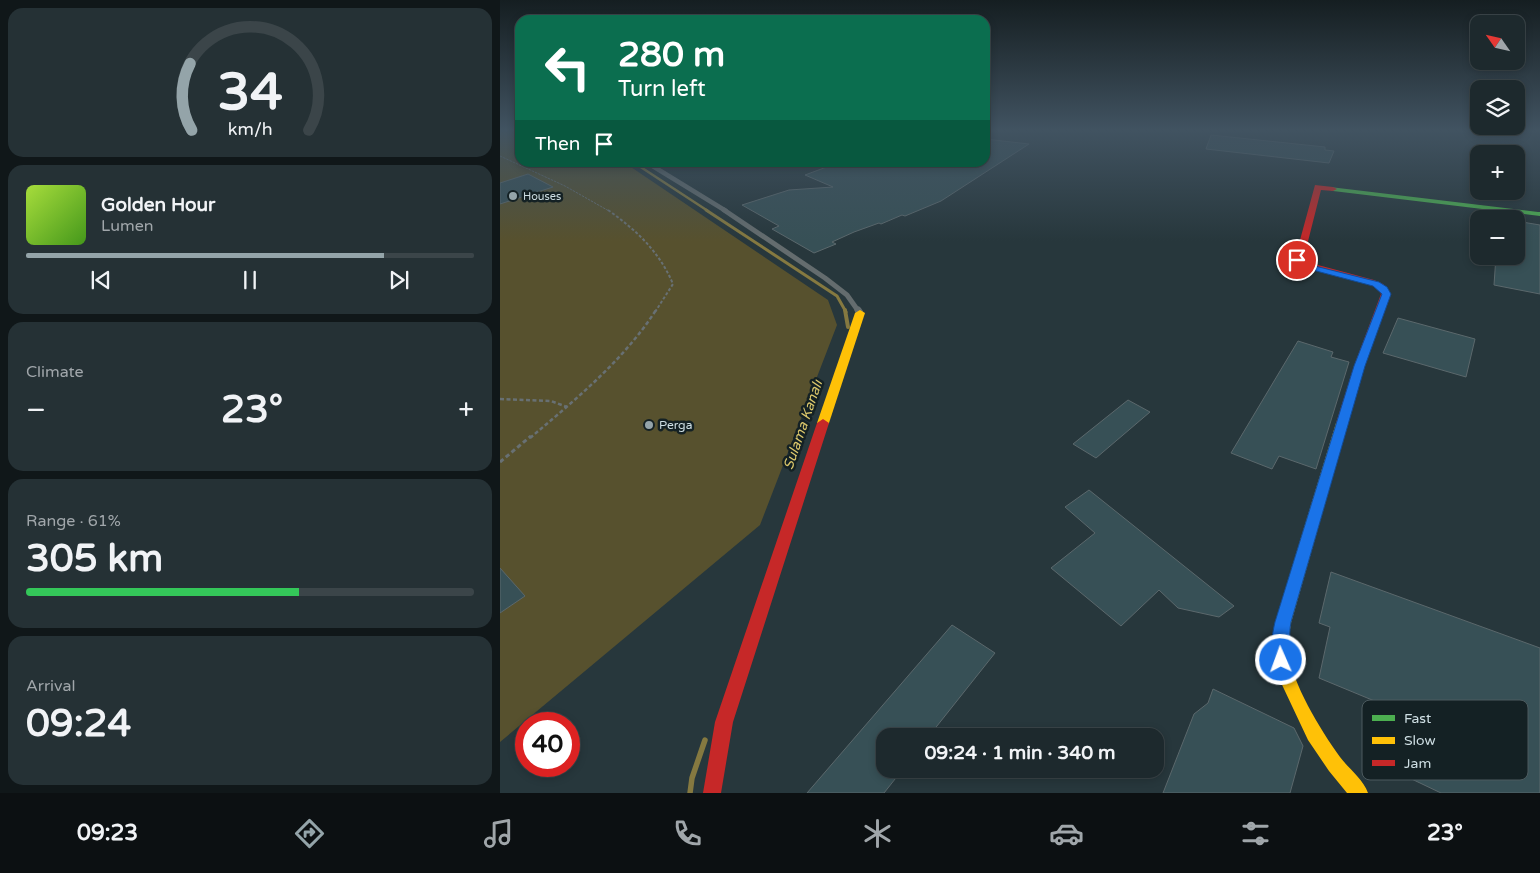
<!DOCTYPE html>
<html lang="en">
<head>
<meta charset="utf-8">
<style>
	:root { --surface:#1d292d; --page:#253135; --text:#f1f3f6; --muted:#a0a6aa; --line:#3b4549; --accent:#94a4a9 }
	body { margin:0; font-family:"Varela Round",sans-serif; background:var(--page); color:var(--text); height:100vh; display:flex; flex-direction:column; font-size:19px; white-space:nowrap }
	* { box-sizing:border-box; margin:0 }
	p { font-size:16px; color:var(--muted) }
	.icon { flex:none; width:28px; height:28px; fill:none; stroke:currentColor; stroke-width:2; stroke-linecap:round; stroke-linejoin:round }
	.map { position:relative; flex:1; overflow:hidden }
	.drawer { display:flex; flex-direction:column; gap:8px; padding:8px; background:#101719; width:500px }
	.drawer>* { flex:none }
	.top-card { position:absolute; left:15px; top:15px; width:475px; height:152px; border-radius:15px; box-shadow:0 2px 8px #0003,0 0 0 1px var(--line); background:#0b6e4f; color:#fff; overflow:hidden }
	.needle { width:32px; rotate:304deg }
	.controls { position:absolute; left:970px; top:15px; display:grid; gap:10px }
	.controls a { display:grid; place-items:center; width:55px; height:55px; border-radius:10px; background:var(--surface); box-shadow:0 2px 8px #0003,0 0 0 1px var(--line); font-size:25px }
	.speed { position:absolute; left:15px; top:712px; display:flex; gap:10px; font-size:25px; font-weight:700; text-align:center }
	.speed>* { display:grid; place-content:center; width:65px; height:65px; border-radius:50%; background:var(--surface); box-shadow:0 2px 8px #0003,0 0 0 1px var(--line); line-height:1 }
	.speed .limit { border:8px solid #d22; background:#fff; color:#111 }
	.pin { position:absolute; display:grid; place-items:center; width:42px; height:42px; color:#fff; margin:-21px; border:2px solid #fff; border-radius:50%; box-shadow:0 1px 5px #0007 }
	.me { position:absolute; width:55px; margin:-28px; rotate:358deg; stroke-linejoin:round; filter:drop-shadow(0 0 4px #0008) }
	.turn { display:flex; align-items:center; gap:18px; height:105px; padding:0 20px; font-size:22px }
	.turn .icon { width:65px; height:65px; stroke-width:2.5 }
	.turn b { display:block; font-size:35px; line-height:42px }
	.then { display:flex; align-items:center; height:48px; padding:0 20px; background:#0003; gap:10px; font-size:19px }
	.big { font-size:38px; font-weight:700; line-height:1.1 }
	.drawer .widget { flex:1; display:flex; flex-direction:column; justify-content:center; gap:8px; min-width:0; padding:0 18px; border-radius:15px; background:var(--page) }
	.drawer .dial { align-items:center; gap:0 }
	.dial svg { height:130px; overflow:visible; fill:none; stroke:var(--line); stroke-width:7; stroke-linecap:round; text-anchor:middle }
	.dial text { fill:var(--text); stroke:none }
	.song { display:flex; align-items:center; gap:15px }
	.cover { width:60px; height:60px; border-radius:8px; background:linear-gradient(135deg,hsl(80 70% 55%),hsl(100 70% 35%)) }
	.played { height:5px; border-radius:2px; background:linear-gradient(90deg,var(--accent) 80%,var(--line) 80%) }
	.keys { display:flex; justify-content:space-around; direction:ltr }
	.heat { display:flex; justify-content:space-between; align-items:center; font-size:28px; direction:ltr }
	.charge { height:8px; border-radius:4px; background:linear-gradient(90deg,#34c759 61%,var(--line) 0) }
	.trip { position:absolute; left:376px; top:728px; width:288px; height:50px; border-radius:15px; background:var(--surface); box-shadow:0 2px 8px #0003,0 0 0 1px var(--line); font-weight:700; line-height:50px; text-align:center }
	.tabs { display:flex; height:80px; justify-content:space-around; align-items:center; background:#0c1012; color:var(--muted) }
	.tabs .icon { width:35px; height:35px }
	.tabs .active { color:var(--accent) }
	.tabs b { font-size:22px; color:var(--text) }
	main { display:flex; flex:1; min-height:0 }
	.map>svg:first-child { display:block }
	.green { fill:#57512e }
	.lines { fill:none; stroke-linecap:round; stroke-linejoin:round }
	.stream-far3 { stroke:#857940; stroke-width:2.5 }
	.stream-far2 { stroke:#857940; stroke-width:3 }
	.stream-far1 { stroke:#857940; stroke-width:4 }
	.stream { stroke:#857940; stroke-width:5.5 }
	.building { fill:#375056; stroke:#5b686c }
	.path-far3 { stroke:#687073; stroke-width:1; stroke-dasharray:2.5 1; stroke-linecap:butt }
	.path-far2 { stroke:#687073; stroke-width:2; stroke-dasharray:3 2; stroke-linecap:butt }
	.path-far1 { stroke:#687073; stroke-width:2.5; stroke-dasharray:4 2.5; stroke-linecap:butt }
	.path { stroke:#687073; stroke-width:3; stroke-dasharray:4.5 3; stroke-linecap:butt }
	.lane-far2 { stroke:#646c6e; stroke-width:4.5 }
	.lane-far1 { stroke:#646c6e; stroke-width:5 }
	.lane { stroke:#646c6e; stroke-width:7 }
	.fast { fill:#4caf50; fill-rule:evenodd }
	.slow { fill:#ffc107; fill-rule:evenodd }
	.jam { fill:#c62828; fill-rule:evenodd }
	.route { fill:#1a73e8; stroke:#114b97 }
	.poi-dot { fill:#94a4a9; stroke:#142124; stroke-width:2 }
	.labels { text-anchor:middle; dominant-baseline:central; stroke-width:5; stroke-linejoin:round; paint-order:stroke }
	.far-poi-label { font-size:11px; fill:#cfdfe4; stroke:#142124; text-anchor:start }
	.poi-label { font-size:12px; fill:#cfdfe4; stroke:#142124; text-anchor:start }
	.water-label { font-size:14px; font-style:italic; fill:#ddc96c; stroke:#142124 }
	.key { fill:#142124; stroke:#4c5a5e; stroke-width:1 }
	.key-label { font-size:14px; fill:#cfdfe4 }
</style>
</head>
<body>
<main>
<section class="drawer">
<div class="widget dial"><svg viewBox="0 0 100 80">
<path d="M14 69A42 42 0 1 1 86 69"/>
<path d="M14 69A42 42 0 0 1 13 28" stroke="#94a4a9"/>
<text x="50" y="56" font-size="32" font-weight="700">34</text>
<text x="50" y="72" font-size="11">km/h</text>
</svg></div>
<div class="widget">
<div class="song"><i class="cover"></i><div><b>Golden Hour</b><p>Lumen</p></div></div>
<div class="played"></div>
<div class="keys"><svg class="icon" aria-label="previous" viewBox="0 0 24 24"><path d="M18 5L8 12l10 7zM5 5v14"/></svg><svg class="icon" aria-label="pause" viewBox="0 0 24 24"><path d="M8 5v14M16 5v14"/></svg><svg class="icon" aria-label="next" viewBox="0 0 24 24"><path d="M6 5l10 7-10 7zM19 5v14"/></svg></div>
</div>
<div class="widget"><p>Climate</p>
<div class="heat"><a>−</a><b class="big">23°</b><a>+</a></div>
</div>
<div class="widget"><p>Range · 61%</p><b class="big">305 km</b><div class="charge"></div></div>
<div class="widget"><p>Arrival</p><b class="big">09:24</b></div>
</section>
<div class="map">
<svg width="1040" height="793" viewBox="0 0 1040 793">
	<rect width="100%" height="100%" fill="#27373c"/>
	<path class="green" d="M0 130H20V162L125 163 328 300 337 325 260 525 0 742Z"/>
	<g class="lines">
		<path class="stream-far3" d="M133 162 208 211"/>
		<path class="stream-far2" d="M206 210 337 296 346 312"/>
		<path class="stream-far1" d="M345 310 348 327"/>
		<path class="stream" d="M190 793 192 778 205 740"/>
	</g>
	<g class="building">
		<path d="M711 135 825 147V150L834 151 829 163 706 149Z"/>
		<path d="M485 139 529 144 441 201 405 216 402 215 381 224 379 223 354 232 332 242 336 244 314 253 272 229 279 226 242 205 289 190 333 187 305 175 340 162H485Z"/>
		<path d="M28 174 53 187 0 204V183Z"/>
		<path d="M1016 221 1040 225V294L994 285 996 256H1016Z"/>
		<path d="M898 318 975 339 966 377 883 353Z"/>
		<path d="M798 341 833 352 831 357 849 362 816 469 779 456 772 469 731 453Z"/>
		<path d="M628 400 650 412 596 458 573 444Z"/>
		<path d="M589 490 734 606 719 617 678 608 659 590 621 626 551 568 595 533 565 507Z"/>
		<path d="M0 568 25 596 0 613Z"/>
		<path d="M831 572 1040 648V793H941L899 773 906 714 819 678 830 627 819 623Z"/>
		<path d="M452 625 495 653 429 736H385V769H403L384 793H307Z"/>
		<path d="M713 689 794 728 803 746 790 793H663L694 714 708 703Z"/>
	</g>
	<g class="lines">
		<path class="path-far3" d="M0 156 65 186 109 211"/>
		<path class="path-far2" d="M108 210C136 230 159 251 173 284L155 312"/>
		<g class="path-far1">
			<path d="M0 399 51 401 67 407"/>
			<path d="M30 438C75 400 124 360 156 310"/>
		</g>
		<path class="path" d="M0 462 31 436"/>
		<path class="lane-far2" d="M146 162 226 211"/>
		<path class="lane-far1" d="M224 210 325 278 347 295 359 312"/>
		<path class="lane" d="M358 310 360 313"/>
		<path class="fast" d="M830 187 1038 212H1040V216L833 191 829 189Z"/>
		<g class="slow">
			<path d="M360 310 365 313 329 423 327 426H319L317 423 355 313Z"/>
			<path d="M842 419 848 423 791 623C790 632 787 641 788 650 792 684 820 729 840 757 849 769 863 779 868 793H847L829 771 808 740 776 672 772 648 775 623 836 423Z"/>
		</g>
		<g class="jam">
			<path d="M815 185 833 187 837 189 833 191 821 190 803 261 874 280 883 284 891 294 864 366 848 423 842 427 836 423 854 366 881 294 877 288 868 284 794 262Z"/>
			<path d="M323 419 329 423 233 722 221 793H203L215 722 317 423Z"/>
		</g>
	</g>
	<linearGradient id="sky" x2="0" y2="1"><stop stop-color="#151e21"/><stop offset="0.54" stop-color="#415361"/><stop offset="1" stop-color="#415361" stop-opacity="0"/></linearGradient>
	<rect width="1040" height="241" fill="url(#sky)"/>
	<path class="route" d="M797 257 807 264 879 282 887 287 891 294 865 366 791 622C788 636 792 654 787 665L781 667 775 665C769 652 772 635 775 622L854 366 882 294 873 286 801 267 793 260Z"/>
	<g class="poi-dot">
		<circle cx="13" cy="196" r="5"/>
		<circle cx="149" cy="425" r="5"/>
	</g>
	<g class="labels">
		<g class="far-poi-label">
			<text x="23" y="196">Houses</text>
		</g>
		<g class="poi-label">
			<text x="159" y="425">Perga</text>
		</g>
		<g class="water-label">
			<text transform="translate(303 425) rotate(-71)">Sulama Kanalı</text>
		</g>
	</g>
	<rect x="862" y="700" width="166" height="80" rx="8" class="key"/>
	<rect x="872" y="715" width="23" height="6" fill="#4caf50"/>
	<rect x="872" y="737" width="23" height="7" fill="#ffc107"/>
	<rect x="872" y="760" width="23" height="6" fill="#c62828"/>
	<g class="key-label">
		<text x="904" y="723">Fast</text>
		<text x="904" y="745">Slow</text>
		<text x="904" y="768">Jam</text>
	</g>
</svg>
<div class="controls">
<a><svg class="needle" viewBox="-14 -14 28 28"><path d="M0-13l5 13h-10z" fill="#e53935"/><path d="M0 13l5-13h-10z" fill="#a0a6aa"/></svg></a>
<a><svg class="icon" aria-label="layers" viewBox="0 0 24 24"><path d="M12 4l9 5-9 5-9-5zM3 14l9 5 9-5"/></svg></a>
<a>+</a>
<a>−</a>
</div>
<div class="speed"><div class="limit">40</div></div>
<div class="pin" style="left:797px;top:260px;background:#d93025"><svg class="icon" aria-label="arrive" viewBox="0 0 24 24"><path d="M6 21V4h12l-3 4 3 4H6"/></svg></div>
<svg class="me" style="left:781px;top:660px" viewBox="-20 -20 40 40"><circle r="17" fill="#1a73e8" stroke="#fff" stroke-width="3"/><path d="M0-11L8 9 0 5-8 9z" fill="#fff"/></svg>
<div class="trip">09:24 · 1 min · 340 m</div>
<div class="top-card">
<div class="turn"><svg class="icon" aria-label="left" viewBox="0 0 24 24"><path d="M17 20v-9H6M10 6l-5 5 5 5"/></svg><div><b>280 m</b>Turn left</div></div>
<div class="then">Then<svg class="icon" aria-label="arrive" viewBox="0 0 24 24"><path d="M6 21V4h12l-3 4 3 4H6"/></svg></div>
</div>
</div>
</main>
<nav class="tabs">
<b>09:23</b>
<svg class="icon active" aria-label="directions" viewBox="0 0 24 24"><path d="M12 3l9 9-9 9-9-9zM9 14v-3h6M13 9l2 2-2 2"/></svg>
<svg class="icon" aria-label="music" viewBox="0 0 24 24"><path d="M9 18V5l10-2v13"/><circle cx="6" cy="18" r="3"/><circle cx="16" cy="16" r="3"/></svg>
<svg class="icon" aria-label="phone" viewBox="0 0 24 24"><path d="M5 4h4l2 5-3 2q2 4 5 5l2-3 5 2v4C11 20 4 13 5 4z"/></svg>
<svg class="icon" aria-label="climate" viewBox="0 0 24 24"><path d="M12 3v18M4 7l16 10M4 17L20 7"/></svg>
<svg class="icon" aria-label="car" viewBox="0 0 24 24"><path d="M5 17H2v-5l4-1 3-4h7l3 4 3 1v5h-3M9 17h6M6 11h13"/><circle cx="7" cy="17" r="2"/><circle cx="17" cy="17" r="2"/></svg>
<svg class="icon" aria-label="filters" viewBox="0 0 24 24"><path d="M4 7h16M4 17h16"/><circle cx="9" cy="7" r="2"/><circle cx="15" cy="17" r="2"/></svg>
<b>23°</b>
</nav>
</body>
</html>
